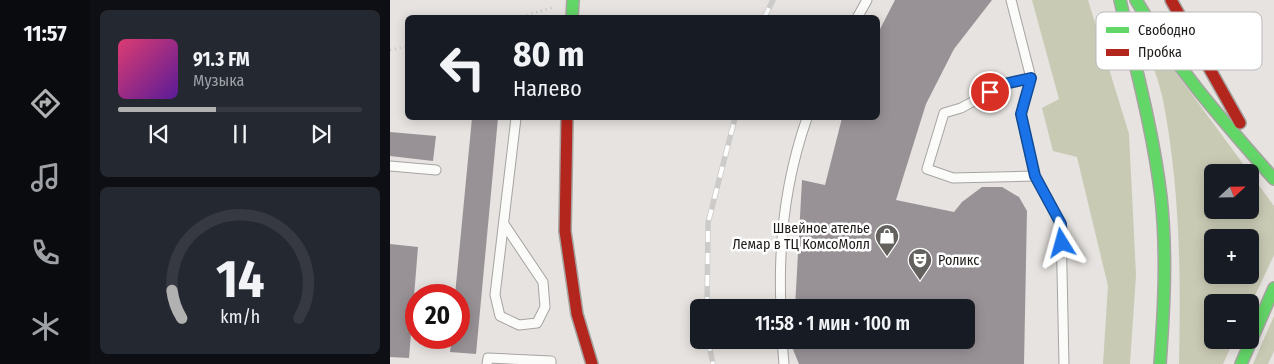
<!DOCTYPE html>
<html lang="ru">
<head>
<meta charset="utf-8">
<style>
	:root { --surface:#171b24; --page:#242831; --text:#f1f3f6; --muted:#9ea1a6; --line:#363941; --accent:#b1b1b2 }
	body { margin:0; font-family:"Fira Sans Condensed",sans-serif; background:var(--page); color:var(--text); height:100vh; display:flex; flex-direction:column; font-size:19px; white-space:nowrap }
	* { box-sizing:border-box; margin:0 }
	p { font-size:16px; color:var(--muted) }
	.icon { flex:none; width:28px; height:28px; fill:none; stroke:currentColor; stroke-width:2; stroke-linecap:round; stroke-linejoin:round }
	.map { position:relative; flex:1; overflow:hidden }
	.details { display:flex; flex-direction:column; gap:10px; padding:10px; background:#0d0f14; width:300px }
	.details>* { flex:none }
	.banner { position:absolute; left:15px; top:15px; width:475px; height:105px; border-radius:8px; box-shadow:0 2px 12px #0003; background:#171b24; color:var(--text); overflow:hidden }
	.needle { width:32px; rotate:68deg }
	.fabs { position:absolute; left:814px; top:164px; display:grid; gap:10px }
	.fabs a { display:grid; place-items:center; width:55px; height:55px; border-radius:8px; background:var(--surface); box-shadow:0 2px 12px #0003; font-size:25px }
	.speed { position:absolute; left:15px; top:284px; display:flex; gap:10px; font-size:25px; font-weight:700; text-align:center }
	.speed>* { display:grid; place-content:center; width:65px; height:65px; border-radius:50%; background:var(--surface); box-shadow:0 2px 12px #0003; line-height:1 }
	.speed .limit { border:8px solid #d22; background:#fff; color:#111 }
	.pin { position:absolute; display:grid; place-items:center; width:42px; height:42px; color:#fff; margin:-21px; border:2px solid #fff; border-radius:50%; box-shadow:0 1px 5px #0007 }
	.me { position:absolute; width:55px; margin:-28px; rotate:352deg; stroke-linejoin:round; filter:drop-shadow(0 0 4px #0008) }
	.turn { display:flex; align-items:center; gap:18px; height:105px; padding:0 25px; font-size:22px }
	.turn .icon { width:65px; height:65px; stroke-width:2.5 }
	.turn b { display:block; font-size:35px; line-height:42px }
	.details .widget { flex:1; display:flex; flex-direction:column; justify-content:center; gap:8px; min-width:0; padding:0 18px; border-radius:8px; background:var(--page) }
	.details .dial { align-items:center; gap:0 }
	.dial svg { height:130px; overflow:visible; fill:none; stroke:var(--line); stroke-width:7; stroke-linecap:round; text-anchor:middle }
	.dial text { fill:var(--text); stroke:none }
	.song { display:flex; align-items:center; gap:15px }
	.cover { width:60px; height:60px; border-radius:8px; background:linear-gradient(135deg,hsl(340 70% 55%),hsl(270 70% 35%)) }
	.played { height:5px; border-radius:2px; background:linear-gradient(90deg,var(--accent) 40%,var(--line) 40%) }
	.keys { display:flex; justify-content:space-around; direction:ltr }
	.trip { position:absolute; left:300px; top:299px; width:285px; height:50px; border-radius:8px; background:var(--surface); box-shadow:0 2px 12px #0003; font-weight:600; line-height:50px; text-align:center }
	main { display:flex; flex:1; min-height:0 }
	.dock { display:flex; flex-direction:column; width:90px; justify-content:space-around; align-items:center; background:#090b0e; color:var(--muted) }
	.dock .icon { width:35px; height:35px }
	.dock .selected { color:var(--accent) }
	.dock b { font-size:22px; color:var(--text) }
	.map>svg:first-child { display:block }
	.green { fill:#c8cab4; fill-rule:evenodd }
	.building { fill:#989296 }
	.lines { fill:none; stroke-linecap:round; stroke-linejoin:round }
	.lane-casing { stroke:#a6a4a1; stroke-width:11 }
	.fast-casing { stroke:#a6a4a1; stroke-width:14 }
	.jam-casing { stroke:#a6a4a1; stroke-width:14 }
	.path { stroke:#c6c4c3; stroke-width:2.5; stroke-dasharray:1 4; stroke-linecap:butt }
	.lane { stroke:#fbfbfa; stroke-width:9 }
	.fast { stroke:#63d668; stroke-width:11 }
	.jam { stroke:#b3261e; stroke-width:11 }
	.rail-casing { stroke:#cccbca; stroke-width:5.5 }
	.rail { stroke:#fff; stroke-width:4; stroke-dasharray:11; stroke-linecap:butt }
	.route-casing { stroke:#114b97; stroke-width:12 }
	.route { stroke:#1a73e8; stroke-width:9 }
	.labels { text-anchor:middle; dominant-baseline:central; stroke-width:5; stroke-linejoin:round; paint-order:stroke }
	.poi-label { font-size:14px; fill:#1d1a18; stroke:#fff; text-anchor:end }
	.key { fill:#fff; stroke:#bbbaba; stroke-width:1 }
	.key-label { font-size:14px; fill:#1d1a18 }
</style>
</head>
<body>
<main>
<nav class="dock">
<b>11:57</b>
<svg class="icon selected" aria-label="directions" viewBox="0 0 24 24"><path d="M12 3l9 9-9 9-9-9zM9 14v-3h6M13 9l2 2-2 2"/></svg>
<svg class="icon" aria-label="music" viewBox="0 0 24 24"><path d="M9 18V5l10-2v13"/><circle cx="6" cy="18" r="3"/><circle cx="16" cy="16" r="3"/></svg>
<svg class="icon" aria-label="phone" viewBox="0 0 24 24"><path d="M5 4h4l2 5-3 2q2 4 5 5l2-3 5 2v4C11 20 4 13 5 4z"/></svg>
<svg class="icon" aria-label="climate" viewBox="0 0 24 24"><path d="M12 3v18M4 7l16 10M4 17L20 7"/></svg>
</nav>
<section class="details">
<div class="widget">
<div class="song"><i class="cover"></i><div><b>91.3 FM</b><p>Музыка</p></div></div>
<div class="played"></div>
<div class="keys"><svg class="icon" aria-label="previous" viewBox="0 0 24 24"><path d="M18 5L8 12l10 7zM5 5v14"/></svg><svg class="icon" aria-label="pause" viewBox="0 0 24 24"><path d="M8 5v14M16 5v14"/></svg><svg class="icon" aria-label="next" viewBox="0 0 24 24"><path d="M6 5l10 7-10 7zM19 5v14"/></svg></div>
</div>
<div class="widget dial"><svg viewBox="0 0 100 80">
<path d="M14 69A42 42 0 1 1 86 69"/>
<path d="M14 69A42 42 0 0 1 8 52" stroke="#b1b1b2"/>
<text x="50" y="56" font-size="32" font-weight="700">14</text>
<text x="50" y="72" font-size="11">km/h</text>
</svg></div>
</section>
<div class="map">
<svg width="884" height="364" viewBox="0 0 884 364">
	<rect width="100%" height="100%" fill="#e6e3e0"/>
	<g class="green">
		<path d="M642 0H698L739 134 746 275 740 364H713L718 286 687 157 663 151 652 108 669 99Z"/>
		<path d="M745 17 859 172H822V210H860V173L884 206V255L860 306V302H822V340H844L833 364H789C791 276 790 187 773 100 767 72 754 44 745 17ZM822 238H860V275H822Z"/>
		<path d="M884 316V351L878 364H863Z"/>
	</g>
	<g class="building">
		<path d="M505 0H602L564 49 536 104 506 200 564 212 572 202 592 187H612L629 197 637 211 634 364H409L402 347 403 340H576V308H405L412 180 435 185 452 118H488V33Z"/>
		<path d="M82 118H108L86 354 60 352 62 338H69V295H65Z"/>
		<path d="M0 132 46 136 43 161 0 156Z"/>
		<path d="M0 244 28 247 19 358 0 357Z"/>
	</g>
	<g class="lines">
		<g class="lane-casing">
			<g id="lane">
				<path d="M621 0 641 78 631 114 645 176 671 224 674 364"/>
				<path d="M467 18 477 0"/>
				<path d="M641 78 614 85 571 108 554 113 537 169 563 178 645 176"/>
				<path d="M0 166 46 170"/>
				<path d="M114 224 153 282 155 307 147 323 129 325 110 316 105 295 126 118"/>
				<path d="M391 308C388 243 396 178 417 118"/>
				<path d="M392 340 394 364"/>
				<path d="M97 364 98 358 161 361V364"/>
			</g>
		</g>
		<g class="fast-casing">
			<g id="fast">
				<path d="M730 0C745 65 763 130 771 197 777 253 774 309 770 364"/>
				<path d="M746 0C784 66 834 122 884 179"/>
				<path d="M182 18 183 0"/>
				<path d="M851 364 884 288"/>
			</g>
		</g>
		<g class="jam-casing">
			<g id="jam">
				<path d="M781 0 850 123"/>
				<path d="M177 118 175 231 187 314 202 364"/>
			</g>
		</g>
		<g class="path">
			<path d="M127 18 164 7"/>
			<path d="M0 50 18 46"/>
		</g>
		<use href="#lane" class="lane"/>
		<use href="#fast" class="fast"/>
		<use href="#jam" class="jam"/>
		<g class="rail-casing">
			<g id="rail">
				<path d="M374 18 383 0"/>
				<path d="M317 308 318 223 345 118"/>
				<path d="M318 340 323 364"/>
			</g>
		</g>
		<use href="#rail" class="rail"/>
	</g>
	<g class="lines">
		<g class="route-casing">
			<path id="route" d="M600 92 614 84 641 78 631 114 645 176 671 224 672 243"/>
		</g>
		<use href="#route" class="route"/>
	</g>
	<defs>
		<g id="shop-pin" transform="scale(1.25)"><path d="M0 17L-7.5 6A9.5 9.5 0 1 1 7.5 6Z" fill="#63605e" stroke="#fff"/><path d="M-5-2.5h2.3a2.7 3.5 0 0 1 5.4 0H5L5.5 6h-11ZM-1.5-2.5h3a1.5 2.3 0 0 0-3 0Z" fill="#fff"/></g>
		<g id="theatre-pin" transform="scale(1.25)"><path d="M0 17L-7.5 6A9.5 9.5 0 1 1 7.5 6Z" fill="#63605e" stroke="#fff"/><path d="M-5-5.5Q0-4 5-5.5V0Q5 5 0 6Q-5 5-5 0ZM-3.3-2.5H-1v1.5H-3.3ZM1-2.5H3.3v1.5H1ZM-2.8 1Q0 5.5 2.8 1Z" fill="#fff"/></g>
	</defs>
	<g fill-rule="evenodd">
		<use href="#shop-pin" x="497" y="236"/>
		<use href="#theatre-pin" x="530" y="260"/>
	</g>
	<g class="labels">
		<g class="poi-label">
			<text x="480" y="228">Швейное ателье<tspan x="480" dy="16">Лемар в ТЦ КомсоМолл</tspan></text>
			<text x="548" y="260" text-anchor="start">Роликс</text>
		</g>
	</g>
	<rect x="706" y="12" width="166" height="58" rx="8" class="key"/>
	<rect x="716" y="27" width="23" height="6" fill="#63d668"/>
	<rect x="716" y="49" width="23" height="7" fill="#b3261e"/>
	<g class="key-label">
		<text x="748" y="35">Свободно</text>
		<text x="748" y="57">Пробка</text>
	</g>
</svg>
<div class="fabs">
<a><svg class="needle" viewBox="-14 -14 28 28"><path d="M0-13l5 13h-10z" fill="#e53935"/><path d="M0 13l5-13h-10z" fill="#9ea1a6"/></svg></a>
<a>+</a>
<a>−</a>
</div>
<div class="speed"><div class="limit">20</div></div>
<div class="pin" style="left:600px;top:92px;background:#d93025"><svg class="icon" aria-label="arrive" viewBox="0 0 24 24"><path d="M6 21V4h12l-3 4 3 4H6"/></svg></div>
<svg class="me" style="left:672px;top:243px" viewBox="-20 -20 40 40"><path d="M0-17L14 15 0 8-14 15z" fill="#1a73e8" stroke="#fff" stroke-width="4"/></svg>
<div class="trip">11:58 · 1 мин · 100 m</div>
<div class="banner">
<div class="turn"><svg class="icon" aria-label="left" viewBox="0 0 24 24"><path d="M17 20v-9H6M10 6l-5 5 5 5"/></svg><div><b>80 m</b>Налево</div></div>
</div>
</div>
</main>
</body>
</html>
